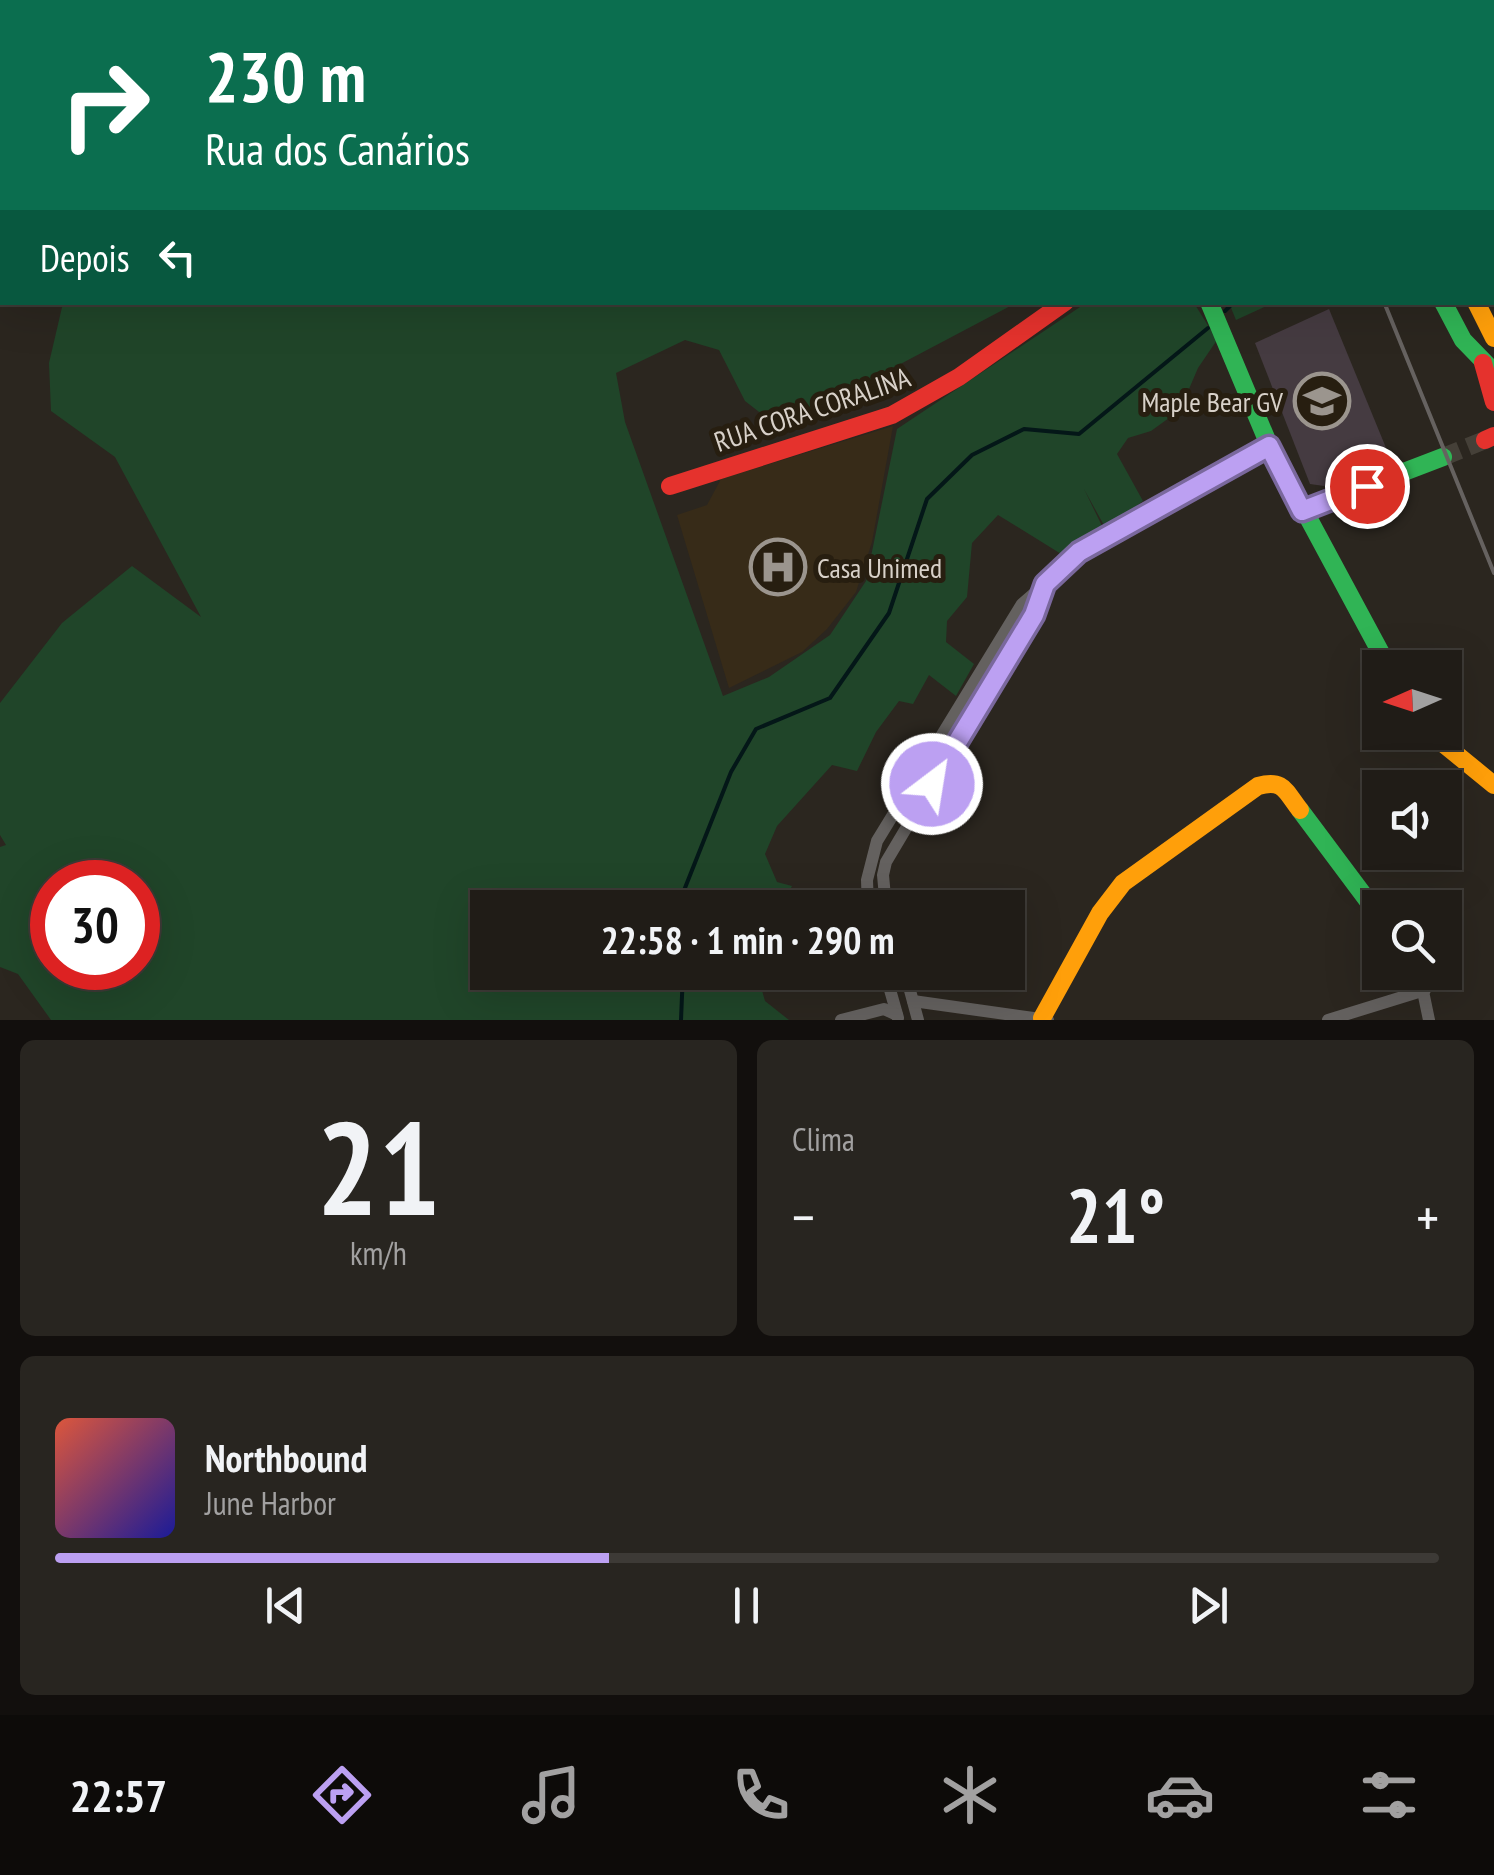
<!DOCTYPE html>
<html lang="pt">
<head>
<meta charset="utf-8">
<style>
	:root { --surface:#201c17; --page:#282520; --text:#f1f3f6; --muted:#a2a1a1; --line:#3d3a36; --accent:#bca0f2 }
	body { margin:0; font-family:"PT Sans Narrow",sans-serif; background:var(--page); color:var(--text); height:100vh; display:flex; flex-direction:column; font-size:38px; white-space:nowrap }
	* { box-sizing:border-box; margin:0 }
	p { font-size:32px; color:var(--muted) }
	.icon { flex:none; width:55px; height:55px; fill:none; stroke:currentColor; stroke-width:2; stroke-linecap:round; stroke-linejoin:round }
	.map { position:relative; height:1020px; overflow:hidden }
	.details { display:flex; flex-direction:column; gap:20px; padding:20px; background:#120f0d; flex:1 }
	.details>* { flex:none }
	.banner { position:absolute; left:0px; top:0px; width:1495px; height:305px; box-shadow:0 10px 40px #0002,0 0 0 2px var(--line); background:#0b6e4f; color:#fff; overflow:hidden }
	.needle { width:65px; rotate:267deg }
	.tools { position:absolute; left:1362px; top:650px; display:grid; gap:20px }
	.tools a { display:grid; place-items:center; width:100px; height:100px; border-radius:0px; background:var(--surface); box-shadow:0 10px 40px #0002,0 0 0 2px var(--line); font-size:50px }
	.speed { position:absolute; left:30px; top:860px; display:flex; gap:20px; font-size:50px; font-weight:700; text-align:center }
	.speed>* { display:grid; place-content:center; width:130px; height:130px; border-radius:50%; background:var(--surface); box-shadow:0 10px 40px #0002,0 0 0 2px var(--line); line-height:1 }
	.speed .limit { border:15px solid #d22; background:#fff; color:#111 }
	.pin { position:absolute; display:grid; place-items:center; width:85px; height:85px; color:#fff; margin:-42px; border:5px solid #fff; border-radius:50%; box-shadow:0 2px 10px #0007 }
	.me { position:absolute; width:110px; margin:-55px; rotate:31deg; stroke-linejoin:round; filter:drop-shadow(0 0 8px #0008) }
	.turn { display:flex; align-items:center; gap:35px; height:210px; padding:0 40px; font-size:45px }
	.turn .icon { width:130px; height:130px; stroke-width:2.5 }
	.turn b { display:block; font-size:70px; line-height:85px }
	.then { display:flex; align-items:center; height:95px; padding:0 40px; background:#0003; gap:20px; font-size:38px }
	.big { font-size:75px; font-weight:700; line-height:1.1 }
	.details .tile { flex:1; display:flex; flex-direction:column; justify-content:center; gap:15px; min-width:0; padding:0 35px; border-radius:15px; background:var(--page) }
	.details .dial { align-items:center; gap:0 }
	.dial b { font-size:130px; line-height:1 }
	.song { display:flex; align-items:center; gap:30px }
	.cover { width:120px; height:120px; border-radius:15px; background:linear-gradient(135deg,hsl(10 70% 55%),hsl(240 70% 35%)) }
	.played { height:10px; border-radius:5px; background:linear-gradient(90deg,var(--accent) 40%,var(--line) 40%) }
	.keys { display:flex; justify-content:space-around; direction:ltr }
	.heat { display:flex; justify-content:space-between; align-items:center; font-size:55px; direction:ltr }
	.details .tiles { flex:1; display:grid; gap:20px; grid-template-columns:1fr 1fr }
	.tile:last-child { grid-column:span 2 }
	.trip { position:absolute; left:470px; top:890px; width:555px; height:100px; border-radius:0px; background:var(--surface); box-shadow:0 10px 40px #0002,0 0 0 2px var(--line); font-weight:700; line-height:100px; text-align:center }
	.menu { display:flex; height:160px; justify-content:space-around; align-items:center; background:#0d0b09; color:var(--muted) }
	.menu .icon { width:70px; height:70px }
	.menu .active { color:var(--accent) }
	.menu b { font-size:45px; color:var(--text) }
	.map>svg:first-child { display:block }
	.built { fill:#372b18 }
	.green { fill:#204529; fill-rule:evenodd }
	.lines { fill:none; stroke-linecap:round; stroke-linejoin:round }
	.stream { stroke:#041718; stroke-width:4 }
	.building { fill:#453b41 }
	.secondary-tunnel { stroke:#454038; stroke-width:18; stroke-dasharray:18 9; stroke-linecap:butt }
	.street { stroke:#64615f; stroke-width:12 }
	.fast { stroke:#30b455; stroke-width:18 }
	.slow { stroke:#ff9f0a; stroke-width:18 }
	.jam { stroke:#e5322d; stroke-width:18 }
	.rail { stroke:#666260; stroke-width:4 }
	.route-casing { stroke:#7a689d; stroke-width:25 }
	.route { stroke:#bca0f2; stroke-width:18 }
	.labels { text-anchor:middle; dominant-baseline:central; stroke-width:10; stroke-linejoin:round; paint-order:stroke }
	.poi-label { font-size:28px; fill:#d8d1c9; stroke:#271e10; text-anchor:end }
	.street-label { font-size:28px; fill:#d8d1c9; stroke:#271e10 }
</style>
</head>
<body>
<div class="map">
<svg width="1494" height="1020" viewBox="0 0 1494 1020">
	<rect width="100%" height="100%" fill="#2b261f"/>
	<path class="built" d="M893 426 872 542 856 592 827 629 802 652 729 688 677 515 707 505 721 479Z"/>
	<g class="green">
		<path d="M0 0H496L497 2H2V118Z"/>
		<path d="M63 303H1016L855 388 777 426 745 401 719 350 685 340 616 373 625 422 723 696 769 677 830 635 866 581 897 429 1086 303H1194L1217 340 1198 368 1180 410 1151 431 1128 438 1117 454 1143 501 1106 529 1084 489 1105 532 1066 557 998 515 972 543 967 597 947 621 946 642 974 664 956 696 929 675 913 704 899 701 876 732 857 771 832 765 777 826 765 854 777 882 792 886 781 907 488 908V972L757 973 765 1001 789 1020H51L18 974 0 967V847L6 845 0 835V703L62 623 132 566 201 617 115 457 51 411 49 363ZM52 882H138V968H52Z"/>
		<path d="M1229 303H1273L1236 320Z"/>
	</g>
	<g class="lines">
		<g class="stream">
			<path d="M1457 2 1465 0"/>
			<path d="M1225 311 1234 302"/>
			<path d="M677 908 731 772 756 729 830 698 889 613 927 499 972 455 1024 429 1079 434 1208 328"/>
			<path d="M681 1020 683 972"/>
		</g>
	</g>
	<path class="building" d="M1329 309 1391 460 1324 486 1310 484 1255 343Z"/>
	<g class="lines">
		<path class="secondary-tunnel" d="M1443 457 1485 440"/>
		<g class="street">
			<path d="M581 0 582 2"/>
			<path d="M741 0V2"/>
			<path d="M1379 2 1384 0"/>
			<path d="M868 908 867 880 877 841 1022 604 1045 584"/>
			<path d="M886 908 883 875 886 862 1033 615 1045 584"/>
			<path d="M885 972 898 1018"/>
			<path d="M905 972 918 1020"/>
			<path d="M1419 972 1429 1020"/>
			<path d="M913 1001 1048 1020"/>
			<path d="M841 1020 884 1009 897 1015"/>
			<path d="M1328 1020 1425 990"/>
		</g>
		<g class="fast">
			<path d="M1133 0V2"/>
			<path d="M1309 0 1310 2"/>
			<path d="M1209 302 1269 445 1389 668"/>
			<path d="M1443 302 1463 340 1494 372"/>
			<path d="M1302 511 1443 457"/>
			<path d="M1300 810 1380 917"/>
		</g>
		<g class="slow">
			<path d="M1325 0 1326 2"/>
			<path d="M1476 302 1494 338"/>
			<path d="M1045 584 1088 546 1269 445"/>
			<path d="M1429 732 1494 785"/>
			<path d="M1042 1018 1100 913 1123 883 1258 786C1284 779 1285 791 1300 810"/>
		</g>
		<g class="jam">
			<path d="M1483 363 1494 402"/>
			<path d="M1485 440 1494 436"/>
			<path d="M670 486 892 415 959 377 1065 302"/>
		</g>
		<g class="rail">
			<path d="M1259 0 1260 2"/>
			<path d="M1384 302 1494 573"/>
		</g>
	</g>
	<g class="lines">
		<g class="route-casing">
			<path id="route" d="M932 784 1034 615 1045 584 1079 552 1269 446 1302 511 1367 486"/>
		</g>
		<use href="#route" class="route"/>
	</g>
	<defs>
		<g id="school-ring" transform="scale(2.875)"><circle r="9.5" fill="#271e10" stroke="#9b958e" stroke-width="1.5"/><path d="M0-5L7-2L0 1L-7-2ZM-4 1L0 2.5L4 1V4Q0 6-4 4Z" fill="#9b958e"/></g>
		<g id="hospital-ring" transform="scale(2.875)"><circle r="9.5" fill="#271e10" stroke="#9b958e" stroke-width="1.5"/><path d="M-5-5h3v3.5h4V-5h3V5h-3V1.5h-4V5h-3Z" fill="#9b958e"/></g>
	</defs>
	<g fill-rule="evenodd">
		<use href="#school-ring" x="1322" y="401"/>
		<use href="#hospital-ring" x="778" y="567"/>
	</g>
	<g class="labels">
		<g class="poi-label">
			<text x="1283" y="401">Maple Bear GV</text>
			<text x="817" y="567" text-anchor="start">Casa Unimed</text>
		</g>
		<g class="street-label">
			<text transform="translate(812 409) rotate(-19)">RUA CORA CORALINA</text>
		</g>
	</g>
</svg>
<div class="tools">
<a><svg class="needle" viewBox="-14 -14 28 28"><path d="M0-13l5 13h-10z" fill="#e53935"/><path d="M0 13l5-13h-10z" fill="#a2a1a1"/></svg></a>
<a><svg class="icon" aria-label="sound" viewBox="0 0 24 24"><path d="M4 9h4l5-4v14l-5-4H4zM17 9q2 3 0 6"/></svg></a>
<a><svg class="icon" aria-label="search" viewBox="0 0 24 24"><circle cx="10" cy="10" r="6"/><path d="M15 15l6 6"/></svg></a>
</div>
<div class="speed"><div class="limit">30</div></div>
<div class="pin" style="left:1367px;top:486px;background:#d93025"><svg class="icon" aria-label="arrive" viewBox="0 0 24 24"><path d="M6 21V4h12l-3 4 3 4H6"/></svg></div>
<svg class="me" style="left:932px;top:784px" viewBox="-20 -20 40 40"><circle r="17" fill="#bca0f2" stroke="#fff" stroke-width="3"/><path d="M0-11L8 9 0 5-8 9z" fill="#fff"/></svg>
<div class="trip">22:58 · 1 min · 290 m</div>
<div class="banner">
<div class="turn"><svg class="icon" aria-label="right" viewBox="0 0 24 24"><path d="M7 20v-9h11M14 6l5 5-5 5"/></svg><div><b>230 m</b>Rua dos Canários</div></div>
<div class="then">Depois<svg class="icon" aria-label="left" viewBox="0 0 24 24"><path d="M17 20v-9H6M10 6l-5 5 5 5"/></svg></div>
</div>
</div>
<section class="details">
<div class="tiles">
<div class="tile dial"><b>21</b><p>km/h</p></div>
<div class="tile"><p>Clima</p>
<div class="heat"><a>−</a><b class="big">21°</b><a>+</a></div>
</div>
<div class="tile">
<div class="song"><i class="cover"></i><div><b>Northbound</b><p>June Harbor</p></div></div>
<div class="played"></div>
<div class="keys"><svg class="icon" aria-label="previous" viewBox="0 0 24 24"><path d="M18 5L8 12l10 7zM5 5v14"/></svg><svg class="icon" aria-label="pause" viewBox="0 0 24 24"><path d="M8 5v14M16 5v14"/></svg><svg class="icon" aria-label="next" viewBox="0 0 24 24"><path d="M6 5l10 7-10 7zM19 5v14"/></svg></div>
</div>
</div>
</section>
<nav class="menu">
<b>22:57</b>
<svg class="icon active" aria-label="directions" viewBox="0 0 24 24"><path d="M12 3l9 9-9 9-9-9zM9 14v-3h6M13 9l2 2-2 2"/></svg>
<svg class="icon" aria-label="music" viewBox="0 0 24 24"><path d="M9 18V5l10-2v13"/><circle cx="6" cy="18" r="3"/><circle cx="16" cy="16" r="3"/></svg>
<svg class="icon" aria-label="phone" viewBox="0 0 24 24"><path d="M5 4h4l2 5-3 2q2 4 5 5l2-3 5 2v4C11 20 4 13 5 4z"/></svg>
<svg class="icon" aria-label="climate" viewBox="0 0 24 24"><path d="M12 3v18M4 7l16 10M4 17L20 7"/></svg>
<svg class="icon" aria-label="car" viewBox="0 0 24 24"><path d="M5 17H2v-5l4-1 3-4h7l3 4 3 1v5h-3M9 17h6M6 11h13"/><circle cx="7" cy="17" r="2"/><circle cx="17" cy="17" r="2"/></svg>
<svg class="icon" aria-label="filters" viewBox="0 0 24 24"><path d="M4 7h16M4 17h16"/><circle cx="9" cy="7" r="2"/><circle cx="15" cy="17" r="2"/></svg>
</nav>
</body>
</html>
